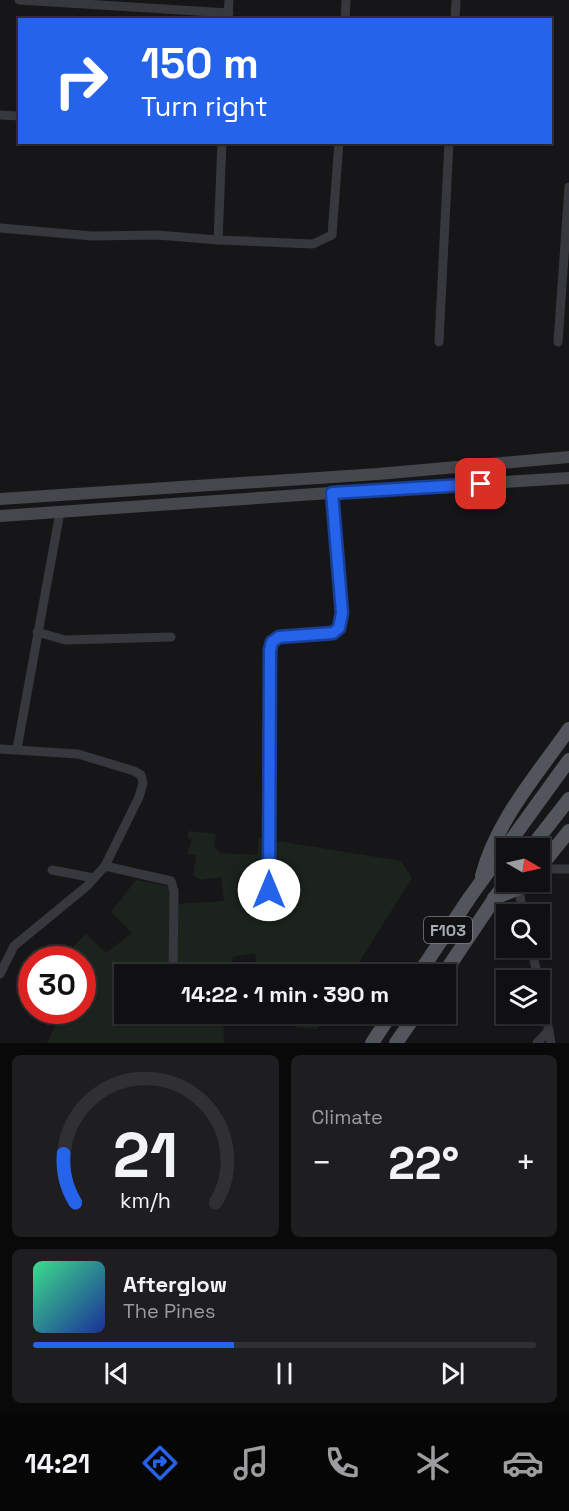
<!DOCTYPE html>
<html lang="en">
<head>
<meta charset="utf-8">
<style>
	:root { --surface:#101012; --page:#1e1e20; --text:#f1f3f6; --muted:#9c9d9f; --line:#303032; --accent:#2563eb }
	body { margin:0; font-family:"Space Grotesk",sans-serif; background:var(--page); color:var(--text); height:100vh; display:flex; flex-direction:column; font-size:22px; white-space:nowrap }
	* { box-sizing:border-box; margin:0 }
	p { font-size:20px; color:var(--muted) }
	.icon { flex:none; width:33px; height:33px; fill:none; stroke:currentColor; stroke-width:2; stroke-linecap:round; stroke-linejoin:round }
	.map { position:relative; height:1043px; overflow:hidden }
	.panel { display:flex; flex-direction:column; gap:12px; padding:12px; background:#09090a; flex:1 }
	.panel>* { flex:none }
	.hud { position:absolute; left:18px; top:18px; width:534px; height:126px; border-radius:0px; box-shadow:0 2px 4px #0004,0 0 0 2px var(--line); background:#2563eb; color:#fff; overflow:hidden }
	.needle { width:39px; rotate:99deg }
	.controls { position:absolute; left:496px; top:838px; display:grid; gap:12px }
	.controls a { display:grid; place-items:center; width:54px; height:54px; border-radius:0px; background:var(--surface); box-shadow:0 2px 4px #0004,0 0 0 2px var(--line); font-size:30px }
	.speed { position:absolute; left:18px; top:946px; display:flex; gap:12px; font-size:30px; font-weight:700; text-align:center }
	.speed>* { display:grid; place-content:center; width:78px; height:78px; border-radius:50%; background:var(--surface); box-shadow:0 2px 4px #0004,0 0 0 2px var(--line); line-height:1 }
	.speed .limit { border:9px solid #d22; background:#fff; color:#111 }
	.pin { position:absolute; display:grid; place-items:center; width:51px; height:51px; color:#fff; margin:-26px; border-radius:12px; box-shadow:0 3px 9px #0006 }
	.me { position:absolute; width:66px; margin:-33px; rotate:0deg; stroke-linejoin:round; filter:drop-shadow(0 0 4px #0008) }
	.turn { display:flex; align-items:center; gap:21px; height:126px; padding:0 24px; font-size:27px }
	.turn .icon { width:78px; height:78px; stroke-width:2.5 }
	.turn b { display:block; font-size:42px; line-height:51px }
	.big { font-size:45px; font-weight:600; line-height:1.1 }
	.panel .tile { flex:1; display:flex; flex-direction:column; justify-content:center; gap:9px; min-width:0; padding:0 21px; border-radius:9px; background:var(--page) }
	.panel .dial { align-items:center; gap:0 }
	.dial svg { height:156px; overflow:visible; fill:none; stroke:var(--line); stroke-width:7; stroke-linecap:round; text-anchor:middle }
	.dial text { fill:var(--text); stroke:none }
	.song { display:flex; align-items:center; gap:18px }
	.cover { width:72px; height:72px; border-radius:9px; background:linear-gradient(135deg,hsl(150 70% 55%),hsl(230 70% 35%)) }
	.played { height:6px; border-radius:3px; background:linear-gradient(90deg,var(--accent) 40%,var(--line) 40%) }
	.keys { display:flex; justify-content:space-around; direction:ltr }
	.heat { display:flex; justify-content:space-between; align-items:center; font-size:33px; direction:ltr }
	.panel .tiles { flex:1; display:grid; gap:12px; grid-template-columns:1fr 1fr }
	.tile:last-child { grid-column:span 2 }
	.trip { position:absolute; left:114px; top:964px; width:342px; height:60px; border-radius:0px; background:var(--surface); box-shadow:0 2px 4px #0004,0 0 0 2px var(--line); font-weight:600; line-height:60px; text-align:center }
	.tab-bar { display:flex; height:96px; justify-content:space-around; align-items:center; background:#060607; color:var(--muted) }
	.tab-bar .icon { width:42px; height:42px }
	.tab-bar .current { color:var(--accent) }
	.tab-bar b { font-size:27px; color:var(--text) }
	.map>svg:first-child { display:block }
	.green { fill:#1c231d }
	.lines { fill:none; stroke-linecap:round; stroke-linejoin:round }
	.street { stroke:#37383d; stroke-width:9 }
	.secondary { stroke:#45474d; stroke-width:12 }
	.primary { stroke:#53555c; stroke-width:14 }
	.route-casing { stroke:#184099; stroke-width:15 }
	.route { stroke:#2563eb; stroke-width:10 }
	.labels { text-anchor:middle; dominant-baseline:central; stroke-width:6; stroke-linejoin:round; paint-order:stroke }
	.shield { fill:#111113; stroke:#7b7e86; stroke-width:1.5 }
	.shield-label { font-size:16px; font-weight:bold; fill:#a8adb8 }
</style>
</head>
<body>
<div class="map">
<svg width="569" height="1043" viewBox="0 0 569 1043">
	<rect width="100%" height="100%" fill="#161618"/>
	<g class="green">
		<path d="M188 831 216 834 214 848 221 853 257 855 259 838 401 861 412 878 351 975H258L255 953 233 957 229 975H124V1014H223L224 1043H47L62 1011H82V960H60L86 934 106 953 132 933 111 912 136 880 174 887 177 904 224 901 221 877 200 880 193 875 196 855 187 854 192 840 188 838Z"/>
		<path d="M294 1014H326L317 1029 296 1028Z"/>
	</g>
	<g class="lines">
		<g class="street">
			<path d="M19 0 229 13"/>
			<path d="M228 20 229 0"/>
			<path d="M345 20 346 0"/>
			<path d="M455 20 456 0"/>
			<path d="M0 115 20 116"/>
			<path d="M0 228 92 236 157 235 218 240 313 244 332 235 339 142"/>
			<path d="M218 240 222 142"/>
			<path d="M439 342 449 142"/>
			<path d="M558 342 569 187"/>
			<path d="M37 632 65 640 171 637"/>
			<path d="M0 749 78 754 134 771 141 775 143 783 139 797 105 866 87 886 14 946 0 974"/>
			<path d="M17 749 60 512"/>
			<path d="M105 866 171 881 174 891 173 975"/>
			<path d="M540 869H569"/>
			<path d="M52 870 94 878"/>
			<path d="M519 888 523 915"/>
			<path d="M269 914 270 650 272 642 279 637 333 633 339 628 342 613 332 493"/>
			<path d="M531 948 539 981"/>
			<path d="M540 984 551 1043"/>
			<path d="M537 1043 549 1030"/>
		</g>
		<g class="secondary">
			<path d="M0 499 378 474 569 457"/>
			<path d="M0 516 359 491 569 478"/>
		</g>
		<g class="primary">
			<path d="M530 849 569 799"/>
			<path d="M540 867 569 831"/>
			<path d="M482 876C496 821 537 775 569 729"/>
			<path d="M494 898 519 888 525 882"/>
			<path d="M418 975 470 897 569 760"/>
			<path d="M443 975 507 880"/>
			<path d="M372 1043 391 1014"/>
			<path d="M396 1043 416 1014"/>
		</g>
	</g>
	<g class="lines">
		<g class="route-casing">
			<path id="route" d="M269 890 270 650 272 642 279 637 333 633 339 628 342 613 332 493 481 484"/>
		</g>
		<use href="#route" class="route"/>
	</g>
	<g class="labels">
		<rect class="shield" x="424" y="917" width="48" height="26" rx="4.5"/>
		<g class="shield-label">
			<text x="448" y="930">F103</text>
		</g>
	</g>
</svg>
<div class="controls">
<a><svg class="needle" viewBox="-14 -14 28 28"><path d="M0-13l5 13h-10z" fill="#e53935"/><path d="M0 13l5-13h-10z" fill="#9c9d9f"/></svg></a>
<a><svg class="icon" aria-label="search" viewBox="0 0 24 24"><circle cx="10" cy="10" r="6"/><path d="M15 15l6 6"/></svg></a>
<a><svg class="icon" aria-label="layers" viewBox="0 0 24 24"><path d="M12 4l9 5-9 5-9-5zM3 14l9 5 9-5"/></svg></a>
</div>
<div class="speed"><div class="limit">30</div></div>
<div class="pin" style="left:481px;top:484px;background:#d93025"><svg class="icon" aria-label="arrive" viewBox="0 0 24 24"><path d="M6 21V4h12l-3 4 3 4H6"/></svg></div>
<svg class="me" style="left:269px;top:890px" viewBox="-20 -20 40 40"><circle r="19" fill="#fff"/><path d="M0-13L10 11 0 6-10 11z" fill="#2563eb"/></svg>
<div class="trip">14:22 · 1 min · 390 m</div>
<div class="hud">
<div class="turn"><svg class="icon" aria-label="right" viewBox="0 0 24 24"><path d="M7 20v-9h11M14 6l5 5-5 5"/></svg><div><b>150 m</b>Turn right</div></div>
</div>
</div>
<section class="panel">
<div class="tiles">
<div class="tile dial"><svg viewBox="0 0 100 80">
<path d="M14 69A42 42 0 1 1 86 69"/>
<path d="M14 69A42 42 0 0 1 8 44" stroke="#2563eb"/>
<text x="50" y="56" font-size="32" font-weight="700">21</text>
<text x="50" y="72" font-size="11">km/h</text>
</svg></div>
<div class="tile"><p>Climate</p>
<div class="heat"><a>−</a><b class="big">22°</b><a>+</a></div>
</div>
<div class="tile">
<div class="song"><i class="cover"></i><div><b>Afterglow</b><p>The Pines</p></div></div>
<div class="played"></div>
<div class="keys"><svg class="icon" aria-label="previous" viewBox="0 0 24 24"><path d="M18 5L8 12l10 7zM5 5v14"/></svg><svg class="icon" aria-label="pause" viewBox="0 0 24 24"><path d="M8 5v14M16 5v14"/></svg><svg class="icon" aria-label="next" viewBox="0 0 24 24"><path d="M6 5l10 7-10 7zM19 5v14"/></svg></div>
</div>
</div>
</section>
<nav class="tab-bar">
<b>14:21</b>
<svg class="icon current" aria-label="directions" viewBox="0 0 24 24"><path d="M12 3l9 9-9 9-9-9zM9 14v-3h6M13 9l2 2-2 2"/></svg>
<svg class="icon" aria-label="music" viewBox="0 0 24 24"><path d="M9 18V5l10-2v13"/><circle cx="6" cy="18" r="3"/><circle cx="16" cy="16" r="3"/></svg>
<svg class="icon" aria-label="phone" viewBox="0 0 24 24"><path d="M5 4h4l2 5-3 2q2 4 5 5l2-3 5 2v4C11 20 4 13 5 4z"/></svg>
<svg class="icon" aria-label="climate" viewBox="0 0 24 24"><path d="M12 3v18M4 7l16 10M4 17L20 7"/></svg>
<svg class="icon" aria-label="car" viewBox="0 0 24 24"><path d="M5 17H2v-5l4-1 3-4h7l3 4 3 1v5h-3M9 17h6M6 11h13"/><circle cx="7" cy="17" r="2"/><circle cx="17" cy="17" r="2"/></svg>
</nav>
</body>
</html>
